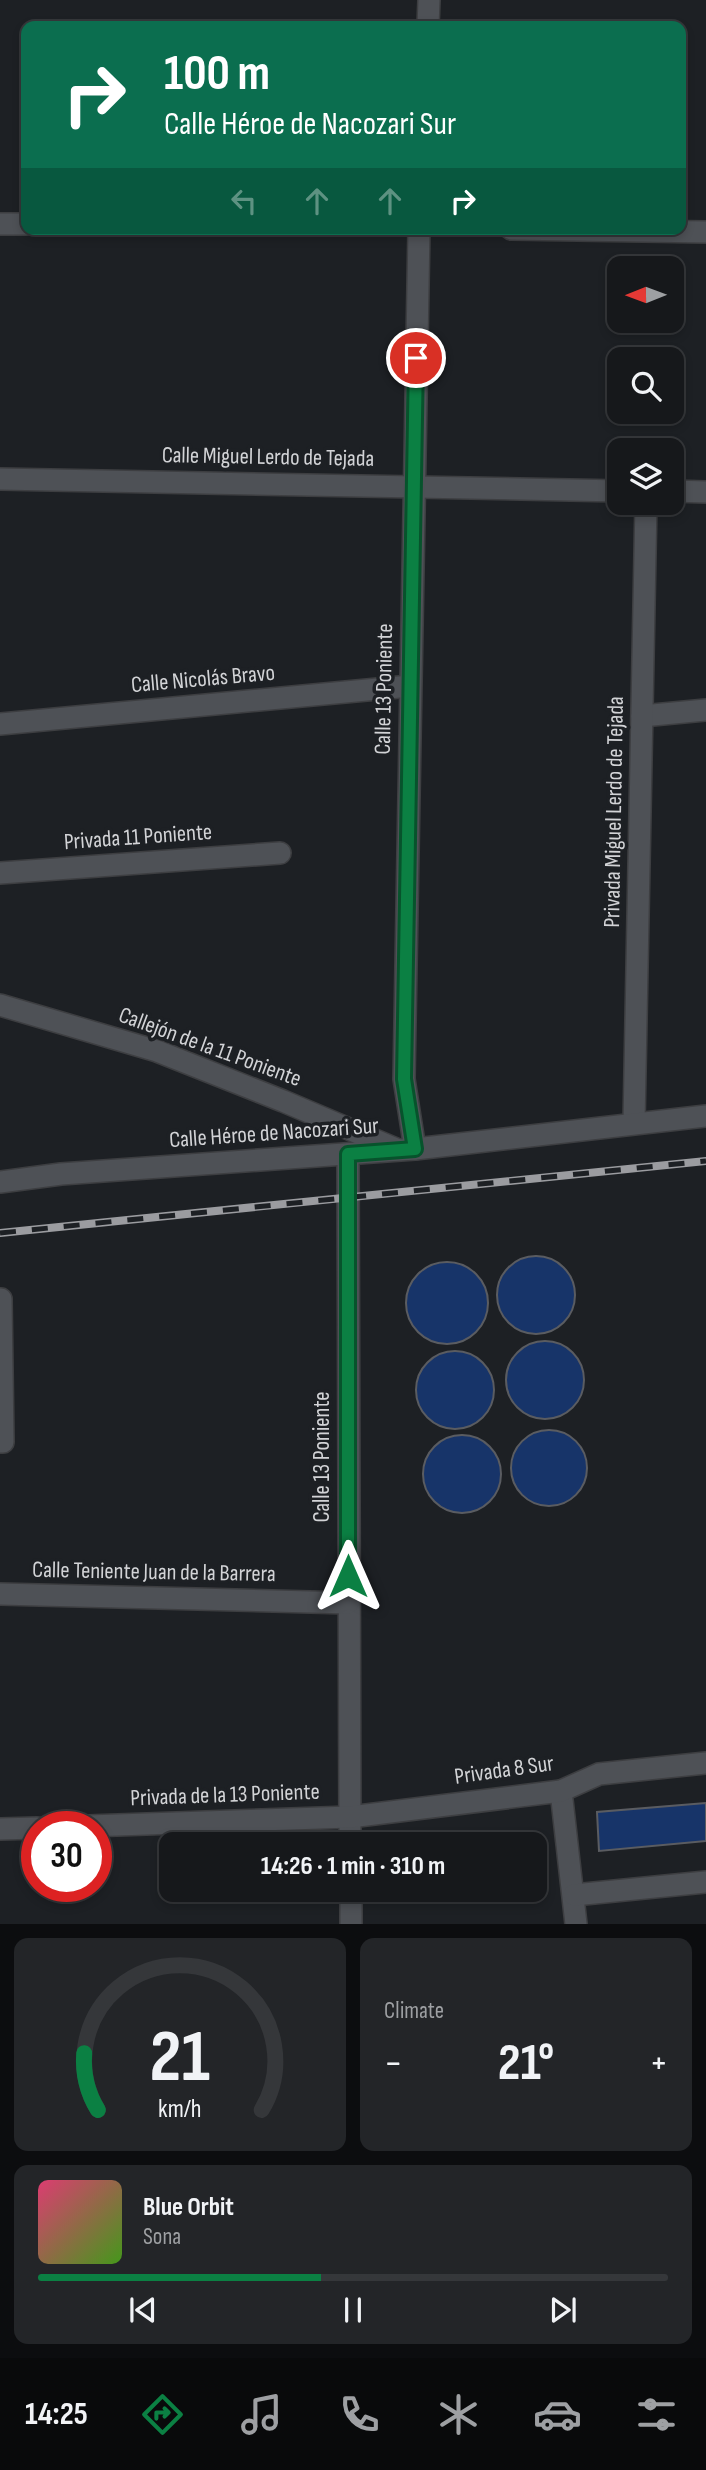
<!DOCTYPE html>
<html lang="en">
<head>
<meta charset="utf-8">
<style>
	:root { --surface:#16181b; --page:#232528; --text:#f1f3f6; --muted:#9ea0a3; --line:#35373a; --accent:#0b8043 }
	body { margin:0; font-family:"Sofia Sans Condensed",sans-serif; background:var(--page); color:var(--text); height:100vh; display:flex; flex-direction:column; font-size:26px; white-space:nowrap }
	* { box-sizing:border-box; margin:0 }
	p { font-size:23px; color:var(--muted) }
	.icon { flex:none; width:38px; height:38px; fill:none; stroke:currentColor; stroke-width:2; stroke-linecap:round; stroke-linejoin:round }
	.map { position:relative; height:1924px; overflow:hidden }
	.side { display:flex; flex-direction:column; gap:14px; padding:14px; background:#0c0d0f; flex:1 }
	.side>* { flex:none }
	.hud { position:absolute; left:21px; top:21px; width:665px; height:214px; border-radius:14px; box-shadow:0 4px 10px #0003,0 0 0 2px var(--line); background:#0b6e4f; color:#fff; overflow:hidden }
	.needle { width:46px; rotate:269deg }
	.tools { position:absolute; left:607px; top:256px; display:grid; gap:14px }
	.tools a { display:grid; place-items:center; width:77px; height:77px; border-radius:14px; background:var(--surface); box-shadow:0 4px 10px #0003,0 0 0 2px var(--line); font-size:35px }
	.speed { position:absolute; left:21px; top:1811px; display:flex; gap:14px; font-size:35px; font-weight:700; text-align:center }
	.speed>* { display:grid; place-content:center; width:91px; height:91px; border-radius:50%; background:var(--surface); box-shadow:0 4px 10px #0003,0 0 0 2px var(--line); line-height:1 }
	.speed .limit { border:10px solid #d22; background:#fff; color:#111 }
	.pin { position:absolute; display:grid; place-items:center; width:60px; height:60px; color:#fff; margin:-30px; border:4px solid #fff; border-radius:50%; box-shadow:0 2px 7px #0007 }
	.me { position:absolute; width:77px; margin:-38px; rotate:0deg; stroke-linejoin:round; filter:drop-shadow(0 0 5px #0008) }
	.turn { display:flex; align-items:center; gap:24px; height:147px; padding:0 28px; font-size:32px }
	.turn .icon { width:91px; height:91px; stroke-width:2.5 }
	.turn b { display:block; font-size:49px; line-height:60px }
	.lanes { display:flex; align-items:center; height:66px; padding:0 28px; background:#0003; justify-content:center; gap:35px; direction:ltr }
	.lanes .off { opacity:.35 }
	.big { font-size:52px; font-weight:700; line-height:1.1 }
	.side .widget { flex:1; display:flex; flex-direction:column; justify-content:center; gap:10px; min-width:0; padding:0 24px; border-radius:14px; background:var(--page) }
	.side .dial { align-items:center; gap:0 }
	.dial svg { height:182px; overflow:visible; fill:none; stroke:var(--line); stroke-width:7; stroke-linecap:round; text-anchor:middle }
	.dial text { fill:var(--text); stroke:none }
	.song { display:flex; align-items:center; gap:21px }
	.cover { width:84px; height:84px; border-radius:10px; background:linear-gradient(135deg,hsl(340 70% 55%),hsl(100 70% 35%)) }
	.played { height:7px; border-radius:4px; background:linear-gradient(90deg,var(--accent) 45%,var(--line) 45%) }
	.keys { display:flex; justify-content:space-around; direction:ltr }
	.heat { display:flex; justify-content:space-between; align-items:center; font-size:38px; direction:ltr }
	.side .tiles { flex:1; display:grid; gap:14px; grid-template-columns:1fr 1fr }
	.widget:last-child { grid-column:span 2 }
	.trip { position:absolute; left:159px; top:1832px; width:388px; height:70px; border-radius:14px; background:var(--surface); box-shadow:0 4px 10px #0003,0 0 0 2px var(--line); font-weight:700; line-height:70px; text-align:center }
	.tabs { display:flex; height:112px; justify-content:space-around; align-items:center; background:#090a0b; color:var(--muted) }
	.tabs .icon { width:49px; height:49px }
	.tabs .selected { color:var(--accent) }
	.tabs b { font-size:32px; color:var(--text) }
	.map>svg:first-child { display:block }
	.building { fill:#173469; stroke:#5a5c61; stroke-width:2 }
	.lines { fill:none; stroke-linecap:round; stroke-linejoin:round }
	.minor-casing { stroke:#3d3e41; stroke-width:24 }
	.minor { stroke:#4e5156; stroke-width:21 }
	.rail-casing { stroke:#9b9ca0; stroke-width:8 }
	.rail { stroke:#1d2024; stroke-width:5; stroke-dasharray:16; stroke-linecap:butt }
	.route-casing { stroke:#07532c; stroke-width:18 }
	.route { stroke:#0b8043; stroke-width:12 }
	.labels { text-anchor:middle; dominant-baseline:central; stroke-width:7; stroke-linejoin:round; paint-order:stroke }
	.street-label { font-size:23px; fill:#d2d3d6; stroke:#1d2024 }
</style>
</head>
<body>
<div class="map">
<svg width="706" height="1924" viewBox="0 0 706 1924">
	<rect width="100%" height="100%" fill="#1d2024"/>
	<g class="building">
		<circle cx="536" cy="1295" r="39"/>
		<circle cx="447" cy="1303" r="41"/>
		<circle cx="545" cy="1380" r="39"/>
		<circle cx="455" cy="1390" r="39"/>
		<circle cx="549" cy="1468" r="38"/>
		<circle cx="462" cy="1474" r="39"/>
		<path d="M706 1803V1841L599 1851 597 1812Z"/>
	</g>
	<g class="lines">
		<g class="minor-casing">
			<g id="minor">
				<path d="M428 26 429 0"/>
				<path d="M0 224H26"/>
				<path d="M511 229 706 232"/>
				<path d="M0 479 620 491"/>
				<path d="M672 491 706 492"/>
				<path d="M642 716 706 710"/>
				<path d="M0 724 410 686"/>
				<path d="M0 873 280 853"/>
				<path d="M0 1005 157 1051 283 1101 396 1149"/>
				<path d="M634 1123 646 502"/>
				<path d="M415 1149 404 1079 419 229"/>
				<path d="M348 1154 350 1844"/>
				<path d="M0 1182 61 1174 415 1149 706 1116"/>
				<path d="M0 1442H3L1 1299"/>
				<path d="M0 1594 348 1603"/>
				<path d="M561 1791 576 1924"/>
				<path d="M59 1827 350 1817 561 1791 599 1774 706 1763"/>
				<path d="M0 1829 37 1828"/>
				<path d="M351 1890V1924"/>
				<path d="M574 1895 706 1882"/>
			</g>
		</g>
		<use href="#minor" class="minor"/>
		<g class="rail-casing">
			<path id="rail" d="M0 1233 706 1161"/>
		</g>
		<use href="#rail" class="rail"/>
	</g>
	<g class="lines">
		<g class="route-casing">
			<path id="route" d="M348 1576V1154L415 1149 404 1079 416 358"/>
		</g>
		<use href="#route" class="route"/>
	</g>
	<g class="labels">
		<g class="street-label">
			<text transform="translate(268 457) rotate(1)">Calle Miguel Lerdo de Tejada</text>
			<text transform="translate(203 679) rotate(-5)">Calle Nicolás Bravo</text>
			<text transform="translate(384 689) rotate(-89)">Calle 13 Poniente</text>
			<text transform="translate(614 812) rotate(-89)">Privada Miguel Lerdo de Tejada</text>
			<text transform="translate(138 837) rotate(-4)">Privada 11 Poniente</text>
			<text transform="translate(210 1047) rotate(20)">Callejón de la 11 Poniente</text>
			<text transform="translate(274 1133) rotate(-4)">Calle Héroe de Nacozari Sur</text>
			<text transform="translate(322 1457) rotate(-90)">Calle 13 Poniente</text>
			<text transform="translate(154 1572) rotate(1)">Calle Teniente Juan de la Barrera</text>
			<text transform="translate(504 1770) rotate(-8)">Privada 8 Sur</text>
			<text transform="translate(225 1795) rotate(-2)">Privada de la 13 Poniente</text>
		</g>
	</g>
</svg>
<div class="tools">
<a><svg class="needle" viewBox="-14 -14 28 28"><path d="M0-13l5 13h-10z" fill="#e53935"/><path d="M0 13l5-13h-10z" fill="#9ea0a3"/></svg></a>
<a><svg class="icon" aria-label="search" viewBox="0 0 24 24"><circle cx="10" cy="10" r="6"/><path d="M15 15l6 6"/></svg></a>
<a><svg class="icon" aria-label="layers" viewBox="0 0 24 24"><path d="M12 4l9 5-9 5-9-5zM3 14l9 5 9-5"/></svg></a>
</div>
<div class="speed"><div class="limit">30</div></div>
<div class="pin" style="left:416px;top:358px;background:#d93025"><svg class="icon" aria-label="arrive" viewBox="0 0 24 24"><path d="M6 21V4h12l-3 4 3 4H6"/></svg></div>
<svg class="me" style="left:348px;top:1576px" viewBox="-20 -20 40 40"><path d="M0-17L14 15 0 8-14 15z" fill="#0b8043" stroke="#fff" stroke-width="4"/></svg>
<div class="trip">14:26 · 1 min · 310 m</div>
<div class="hud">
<div class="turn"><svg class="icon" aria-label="right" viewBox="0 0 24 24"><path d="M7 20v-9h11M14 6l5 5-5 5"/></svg><div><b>100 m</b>Calle Héroe de Nacozari Sur</div></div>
<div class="lanes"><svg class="icon off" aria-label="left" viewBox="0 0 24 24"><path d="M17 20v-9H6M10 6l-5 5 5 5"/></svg><svg class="icon off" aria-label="ahead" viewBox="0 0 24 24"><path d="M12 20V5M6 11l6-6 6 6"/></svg><svg class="icon off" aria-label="ahead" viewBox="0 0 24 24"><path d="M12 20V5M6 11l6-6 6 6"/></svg><svg class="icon" aria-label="right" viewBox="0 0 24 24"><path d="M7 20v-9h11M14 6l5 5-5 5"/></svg></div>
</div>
</div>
<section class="side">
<div class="tiles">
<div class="widget dial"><svg viewBox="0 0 100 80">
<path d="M14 69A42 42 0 1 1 86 69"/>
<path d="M14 69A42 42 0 0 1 8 44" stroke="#0b8043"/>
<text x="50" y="56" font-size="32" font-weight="700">21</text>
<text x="50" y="72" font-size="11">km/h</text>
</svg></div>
<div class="widget"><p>Climate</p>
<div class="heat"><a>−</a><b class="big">21°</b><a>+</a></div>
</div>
<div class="widget">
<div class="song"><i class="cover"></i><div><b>Blue Orbit</b><p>Sona</p></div></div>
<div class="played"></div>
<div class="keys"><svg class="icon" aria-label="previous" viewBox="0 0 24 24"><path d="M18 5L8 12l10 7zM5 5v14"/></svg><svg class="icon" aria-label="pause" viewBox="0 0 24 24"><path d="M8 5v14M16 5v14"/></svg><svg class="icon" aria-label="next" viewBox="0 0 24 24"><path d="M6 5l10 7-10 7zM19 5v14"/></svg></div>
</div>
</div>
</section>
<nav class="tabs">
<b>14:25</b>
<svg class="icon selected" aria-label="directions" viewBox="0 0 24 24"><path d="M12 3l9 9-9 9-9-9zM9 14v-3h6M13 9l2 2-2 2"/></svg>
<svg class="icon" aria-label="music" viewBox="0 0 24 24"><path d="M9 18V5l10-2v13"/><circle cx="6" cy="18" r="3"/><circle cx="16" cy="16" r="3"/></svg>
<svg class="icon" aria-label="phone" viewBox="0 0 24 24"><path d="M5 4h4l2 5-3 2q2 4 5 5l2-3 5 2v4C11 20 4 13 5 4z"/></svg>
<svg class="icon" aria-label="climate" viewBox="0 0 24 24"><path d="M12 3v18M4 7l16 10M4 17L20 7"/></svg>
<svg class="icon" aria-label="car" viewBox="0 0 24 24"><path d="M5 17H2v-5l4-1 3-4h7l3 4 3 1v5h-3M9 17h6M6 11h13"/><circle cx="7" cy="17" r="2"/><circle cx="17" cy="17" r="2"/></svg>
<svg class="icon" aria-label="filters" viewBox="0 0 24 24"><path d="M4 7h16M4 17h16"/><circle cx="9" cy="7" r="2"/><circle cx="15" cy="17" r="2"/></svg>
</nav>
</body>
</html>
